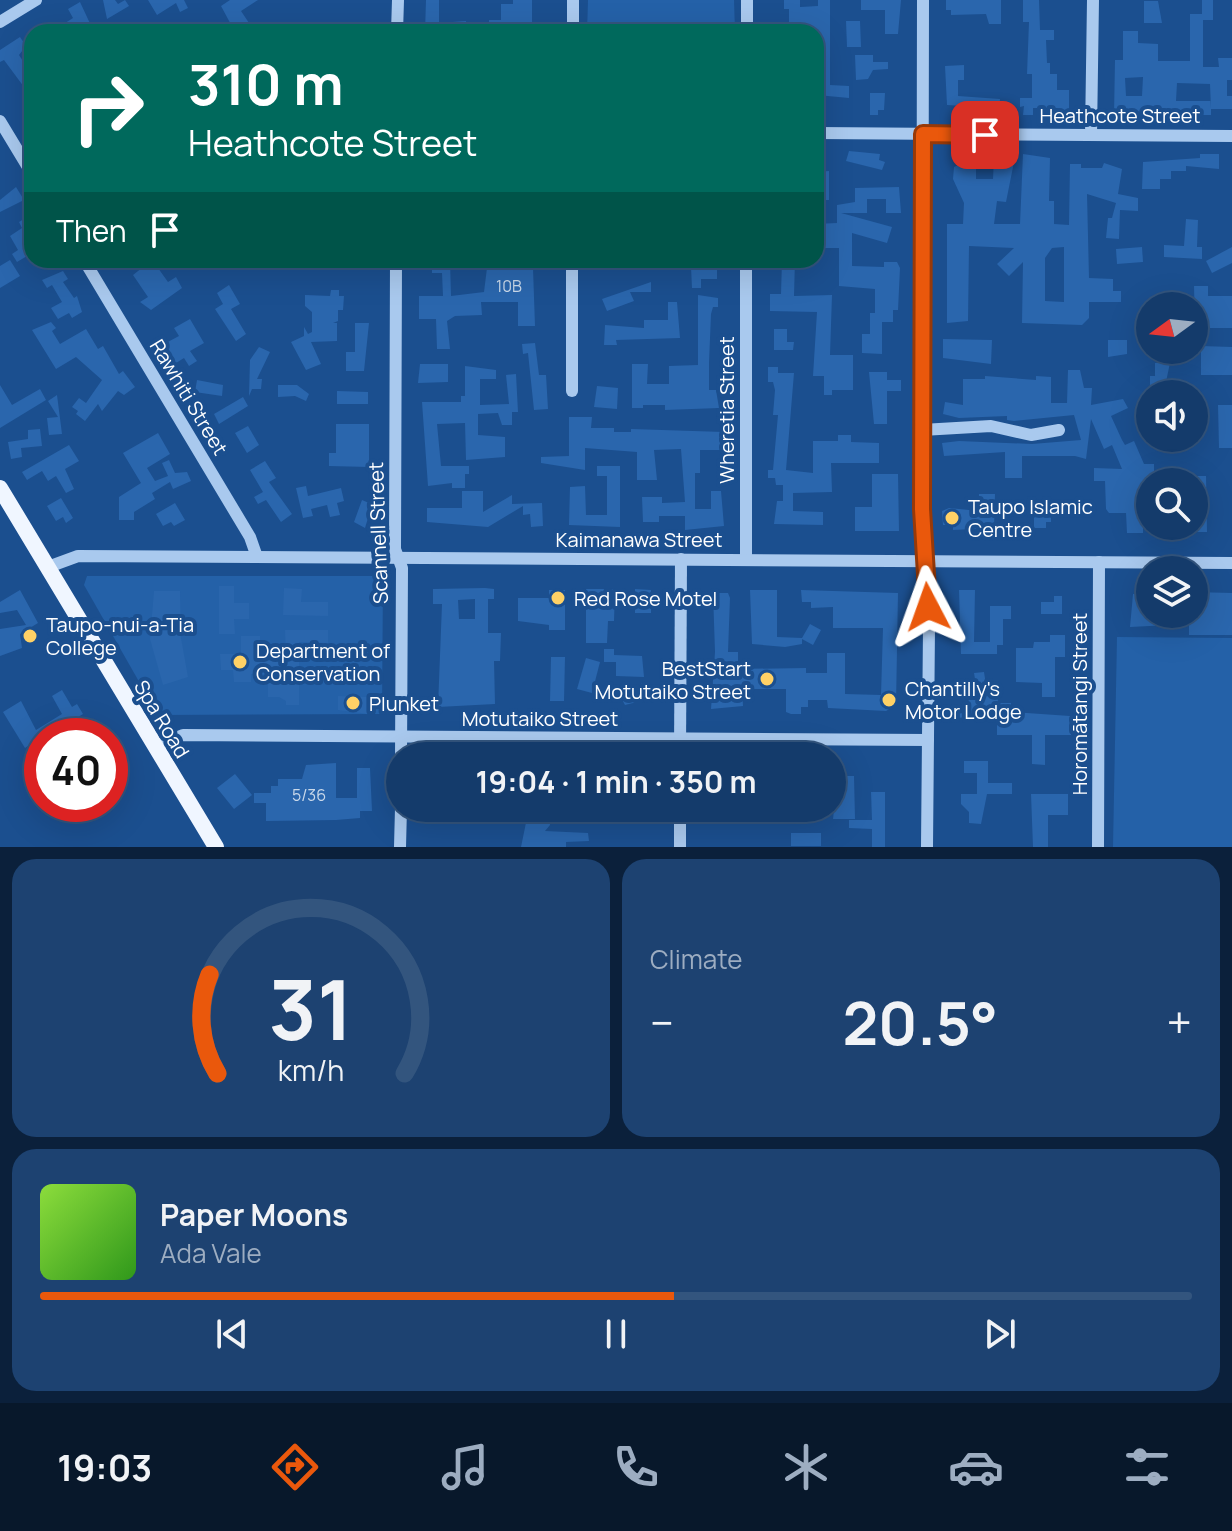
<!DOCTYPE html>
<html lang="en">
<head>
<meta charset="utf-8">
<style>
	:root { --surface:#143b6b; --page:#1d4271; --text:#f1f3f6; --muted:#9dadc1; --line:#33557e; --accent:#ea580c }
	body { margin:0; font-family:Manrope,sans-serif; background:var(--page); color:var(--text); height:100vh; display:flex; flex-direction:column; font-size:30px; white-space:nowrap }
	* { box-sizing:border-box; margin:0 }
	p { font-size:26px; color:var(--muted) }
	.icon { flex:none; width:44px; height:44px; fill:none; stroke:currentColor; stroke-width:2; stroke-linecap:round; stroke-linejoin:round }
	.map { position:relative; height:847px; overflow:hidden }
	.sheet { display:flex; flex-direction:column; gap:12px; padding:12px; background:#0b203b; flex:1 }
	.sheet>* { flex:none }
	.top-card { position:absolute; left:24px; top:24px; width:800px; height:244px; border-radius:24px; box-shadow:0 8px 32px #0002,0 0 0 2px var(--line); background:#00695c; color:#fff; overflow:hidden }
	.needle { width:52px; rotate:255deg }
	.controls { position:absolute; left:1136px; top:292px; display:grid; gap:16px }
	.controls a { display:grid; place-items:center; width:72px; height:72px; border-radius:50%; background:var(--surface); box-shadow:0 8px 32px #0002,0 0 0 2px var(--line); font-size:40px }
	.speed { position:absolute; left:24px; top:718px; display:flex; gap:16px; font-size:40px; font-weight:700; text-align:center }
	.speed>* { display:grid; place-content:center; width:104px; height:104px; border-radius:50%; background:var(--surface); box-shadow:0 8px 32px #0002,0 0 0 2px var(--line); line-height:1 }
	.speed .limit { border:12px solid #d22; background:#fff; color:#111 }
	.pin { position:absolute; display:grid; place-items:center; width:68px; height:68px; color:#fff; margin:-34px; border-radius:16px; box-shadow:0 4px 12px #0006 }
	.me { position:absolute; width:88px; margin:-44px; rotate:356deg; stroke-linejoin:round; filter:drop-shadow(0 0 6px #0008) }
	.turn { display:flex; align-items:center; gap:28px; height:168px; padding:0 32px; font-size:36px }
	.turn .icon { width:104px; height:104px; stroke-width:2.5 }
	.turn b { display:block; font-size:56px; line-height:68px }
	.then { display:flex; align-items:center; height:76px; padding:0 32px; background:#0003; gap:16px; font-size:30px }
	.big { font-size:60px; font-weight:700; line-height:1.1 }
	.sheet .tile { flex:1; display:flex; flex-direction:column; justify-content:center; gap:12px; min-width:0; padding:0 28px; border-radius:24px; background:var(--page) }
	.sheet .dial { align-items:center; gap:0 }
	.dial svg { height:208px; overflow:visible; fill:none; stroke:var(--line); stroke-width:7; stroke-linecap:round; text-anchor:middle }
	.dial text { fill:var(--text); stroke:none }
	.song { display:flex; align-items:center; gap:24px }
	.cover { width:96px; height:96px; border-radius:12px; background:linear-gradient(135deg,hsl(90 70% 55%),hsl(110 70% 35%)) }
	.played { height:8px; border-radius:4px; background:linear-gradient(90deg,var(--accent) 55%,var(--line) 55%) }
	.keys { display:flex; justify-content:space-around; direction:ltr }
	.heat { display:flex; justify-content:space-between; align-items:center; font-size:44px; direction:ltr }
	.sheet .tiles { flex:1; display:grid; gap:12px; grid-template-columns:1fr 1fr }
	.tile:last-child { grid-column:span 2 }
	.trip { position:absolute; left:386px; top:742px; width:460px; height:80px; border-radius:40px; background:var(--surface); box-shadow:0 8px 32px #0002,0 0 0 2px var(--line); font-weight:700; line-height:80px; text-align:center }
	.menu { display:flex; height:128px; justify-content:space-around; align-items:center; background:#08182b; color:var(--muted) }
	.menu .icon { width:56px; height:56px }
	.menu .selected { color:var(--accent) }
	.menu b { font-size:36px; color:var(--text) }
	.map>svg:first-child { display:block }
	.green { fill:#2461a8 }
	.building { fill:#2a66ad; fill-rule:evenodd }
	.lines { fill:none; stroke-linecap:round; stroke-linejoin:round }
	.minor { stroke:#a9c9ee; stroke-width:12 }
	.major { stroke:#f0f6ff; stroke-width:16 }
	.route-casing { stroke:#983908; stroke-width:20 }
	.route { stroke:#ea580c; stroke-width:14 }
	.poi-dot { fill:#ffd166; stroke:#1b4f8f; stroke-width:3 }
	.labels { text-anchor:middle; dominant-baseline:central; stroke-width:8; stroke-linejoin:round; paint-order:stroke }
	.number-label { font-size:16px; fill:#cad9ea }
	.street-label { font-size:20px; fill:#fff; stroke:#1b4f8f }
	.poi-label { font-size:20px; fill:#fff; stroke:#1b4f8f; text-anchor:start }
</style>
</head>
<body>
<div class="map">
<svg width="1232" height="847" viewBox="0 0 1232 847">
	<rect width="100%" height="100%" fill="#1b4f8f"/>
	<g class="green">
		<path d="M588 0H734L735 32H587Z"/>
		<path d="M87 576H383L382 714 158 715 84 585Z"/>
		<path d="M1117 637 1232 638V847H1113Z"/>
	</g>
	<g class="building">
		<path d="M103 0H115L118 4 125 0 129 6 107 19Z"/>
		<path d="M148 0H184L188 8 180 12 176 3 157 15Z"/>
		<path d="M230 0H258L241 11 249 23 235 32 221 6Z"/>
		<path d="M426 0H439V23L466 21 465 32H425Z"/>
		<path d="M513 0H532V30L489 32V20H501V4H513Z"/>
		<path d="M784 0H800V7L818 6V0H830V85L849 86V98L817 95 816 32H789V9H784Z"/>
		<path d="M861 0H901L898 34H885V10H861Z"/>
		<path d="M946 0H1001V24H989L986 14 951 15V10H946Z"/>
		<path d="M1023 0H1039L1040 30H1054V40H1046L1047 63H1050V74H1057V90H1069V114H1058V108H1033V115H1023L1024 106 1020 107V98H1032V74H1027L1029 22H1023Z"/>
		<path d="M1202 0H1213V20H1203V67H1219L1218 58H1232V80H1227V96H1232V109H1211L1210 84 1177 83 1176 101H1211V115H1114L1115 60H1123V31H1138V43L1158 44V61H1190V14H1202ZM1143 77 1142 96H1126L1125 78Z"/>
		<path d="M1144 1H1158L1162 23H1144Z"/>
		<path d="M80 2 94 32H51L73 18 68 9Z"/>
		<path d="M846 21H860L861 47H847Z"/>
		<path d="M20 37 26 46 19 55 32 75V82L24 87 4 60 0 62V50Z"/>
		<path d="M855 55H873V62H888V69L873 70 868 79 856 80Z"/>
		<path d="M964 65V80H958V96L1000 99 999 113 980 112V107L947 105 945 66Z"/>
		<path d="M870 93H885L884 110H878V115H870Z"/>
		<path d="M849 151 880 154 879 160 885 162 882 170 846 161Z"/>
		<path d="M1023 154 1050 158 1049 201H1054V224L1069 225 1070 164H1081V168H1102L1104 163 1122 169 1118 194 1138 198V211L1120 210 1119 239 1106 238 1108 218H1112L1116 203 1087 194 1089 278 1113 279V291H1121V302H1089V318L1082 325 1022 323 1023 262 1009 276 997 264 1014 248 969 246 968 321 947 323V224H963L964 203 953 179 954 167 960 164 958 159 976 160V179H993L994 156 1015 157 1006 202 997 201 994 224H1020ZM1064 247V302L1045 301V258L1052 248Z"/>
		<path d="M1200 154H1219V169L1186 166V171H1171V179H1160V189H1142L1143 162 1200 158Z"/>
		<path d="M829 171V200H816V172Z"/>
		<path d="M16 187 24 200 0 212V200Z"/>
		<path d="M899 187 901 213H886V199H867V213H841L892 227 887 243 852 233V266L884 267V262H897L900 268 898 310H893V322H882V354L862 353V334H870V313H875V289L839 286V248H820L816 224 837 223V205L855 202V188Z"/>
		<path d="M32 214V253L17 262 12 254 18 250 10 236 22 228 19 222Z"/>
		<path d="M1186 219 1198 220 1197 247H1202V259L1164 257V245L1184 246Z"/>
		<path d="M1142 247 1143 262 1117 264 1116 249Z"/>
		<path d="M1232 247V263L1212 273 1206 261Z"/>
		<path d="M10 260 20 276 0 288V266Z"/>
		<path d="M152 260H170L158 268 168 282 176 277 182 288 151 310 140 302 148 297 133 275Z"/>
		<path d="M450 260 451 296 484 292 488 260H552L533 268 535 326H518V302H481L482 315 455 316 447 321 450 349H437L436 319H419V296H443L442 273H432V261Z"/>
		<path d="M782 260H795L794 296 832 295 830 355H853V390H832V395H824V376H813L817 312 770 311V294H781Z"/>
		<path d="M703 265 717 267V279H701V288H692L691 267Z"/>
		<path d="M63 271 68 279 63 282 74 298 77 296 82 312 72 318 69 313 58 319 51 308 62 302 52 285 47 288 42 280Z"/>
		<path d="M651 282V292H630L634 301 607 311 602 299Z"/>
		<path d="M229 285 240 304 231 309 246 334 236 341 215 309 223 304 217 293Z"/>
		<path d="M1194 286H1208V296H1232V328H1195Z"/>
		<path d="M331 290H339V296H344L343 310H338V321L333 323H337V341L311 342 321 364 306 370 291 342 304 336V327L308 334 312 332V312L305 306V295L330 296Z"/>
		<path d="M698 295 718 298V307H713L711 314 709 363V390H716L719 408 665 410V405H643V408H632V364H648L647 384H669V366L698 365Z"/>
		<path d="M668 302H677L680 338 616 340 617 345H604L605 325 644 328V320H668Z"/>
		<path d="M190 319 204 343 190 351 197 361 189 366 184 358 176 363 164 344 179 336 174 328Z"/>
		<path d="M51 322 56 328 52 331 60 344 86 329 98 349 103 346 119 374 123 371 135 387 124 395 118 391 102 411 98 404 85 421 76 414 78 411 72 407 79 398 86 403 102 380 76 357 56 369 32 330Z"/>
		<path d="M355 323H369L364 371H346V352H355Z"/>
		<path d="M774 329H787V342H794L793 350H774Z"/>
		<path d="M943 339 992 340 991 364 943 358Z"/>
		<path d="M1108 340H1127V354L1108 357Z"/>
		<path d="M535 343 539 375H546L548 409 534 410 528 353 523 354 522 344Z"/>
		<path d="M1201 346 1232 347V375H1201Z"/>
		<path d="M259 347 270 352 257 379H262L261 389H252L249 396 250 360Z"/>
		<path d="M1155 363H1170L1164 391H1150V376H1155Z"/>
		<path d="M420 364H448V382L418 383Z"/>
		<path d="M465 366 496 370V379H480V405L509 404 506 375 516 374 518 412H512V425H502L498 413 478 414V435L505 437V457L466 460 465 423 437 424 441 466H469V474H465V488H452V483L428 486 422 402H461V396H465Z"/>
		<path d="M768 367H778V373H794L786 470 813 473V441H838V435H851V442L879 443V463H831L832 492 793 493V511L823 512V525L774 524 777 501H783V485H776L775 478H768V470H773L778 415H773L775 390 773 382H768Z"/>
		<path d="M1068 370H1080L1084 388H1092L1091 405 1123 399 1128 408 1111 416 1122 440 1125 445 1134 441 1144 464H1154V482H1143V533H1127L1126 513H1109L1106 509 1105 481H1094V468L1122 469 1112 445 1104 449 1091 419 1086 459 1075 456H1022V478H1005V452L944 456 942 443 959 441 1032 444 1081 440 1074 415 1014 421 1007 420V416L959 418 943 414 945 402 963 405V379H985V376L1036 380V376L1051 377V403H1067Z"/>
		<path d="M869 372H887V380H901V391H887V424H874Z"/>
		<path d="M197 380 223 385 222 396 195 392Z"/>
		<path d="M0 385 12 405 40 389 46 400 0 428Z"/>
		<path d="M278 385H297L309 394 306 401 295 396 278 397Z"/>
		<path d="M597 386 618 388 617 409 594 407Z"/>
		<path d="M337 391 368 392V404H337Z"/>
		<path d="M57 395 62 434 49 435 47 418 58 417 48 401Z"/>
		<path d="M243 397 248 406 219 424 214 414Z"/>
		<path d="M1218 405H1232V448H1219Z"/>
		<path d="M569 417H592L591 428H614V432H631V429L724 432V450H700V473H695V509H711V491H721L724 526 685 530V516H659V522H643L642 497H662V503L685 502 681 449 654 450 657 480H637V452L585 448V470L541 463V457L569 456Z"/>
		<path d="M336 424H369V467L329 466V453H336Z"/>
		<path d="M248 426 259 445 247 453 235 433Z"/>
		<path d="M40 429 42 446 21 448 22 457 11 459 8 442 28 439V430Z"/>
		<path d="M158 433 170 454 147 468 155 481 168 476 162 463 169 460 175 473 187 472 191 481 173 489 170 482 152 493 155 499 134 512V520H119V497L141 483 123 453Z"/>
		<path d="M69 445 79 461 65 469 74 489 66 493 56 476 48 481 42 471 27 480 22 472Z"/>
		<path d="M265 461 276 478 269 482 292 514 281 522 266 500 258 504 254 497 263 492 250 470Z"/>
		<path d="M597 466H620V527L569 525 570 487 585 486 586 515H607V476H597Z"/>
		<path d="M872 474H898L899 531H855V507H872Z"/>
		<path d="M1194 476H1206L1207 532H1194Z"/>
		<path d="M306 486 308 496 341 488 344 501 337 503 340 515 330 517 327 505 311 509 313 516 303 518 296 488Z"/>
		<path d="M462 491H483V512L512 495V504L542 503 543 526 531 527 530 514 523 515V506L488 527 427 522V508H462Z"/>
		<path d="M979 494H995L994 528 953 530V525H943L942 511 949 508 979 511Z"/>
		<path d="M61 498 73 518 66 523 63 517 56 521 47 506Z"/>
		<path d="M362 500 376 506 371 508 365 528 354 522Z"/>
		<path d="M175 503 185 520 174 526 171 522 163 526 156 514Z"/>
		<path d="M1034 505H1051V522H1046V528H1034Z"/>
		<path d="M219 586H234V603H249V619H234L235 634H219Z"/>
		<path d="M284 588 302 589 301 602H328V616L283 615Z"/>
		<path d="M485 588 494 589V599H488V633H501L500 661H494L495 704 438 707 442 604H433V589ZM475 599V619H459L458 600Z"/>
		<path d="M586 589H615L614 621H608L607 643H586Z"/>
		<path d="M635 589 651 590V613H635Z"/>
		<path d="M20 590 38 623 20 634 22 648 0 656V629L26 625 17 610 0 613V602Z"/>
		<path d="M549 590H565V630H549V625L518 621V598H549Z"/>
		<path d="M750 590H777V637L802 638 810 624 821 630 813 645 802 639V644L785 647 752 644Z"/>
		<path d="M801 590 898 593 896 705 886 711 828 708 827 700H808V707H801V714H791L786 712V689H742L743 706 711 709 715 652 713 593H728L730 598 728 652H738V669L806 668V673H827V653H845V694L881 695 883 628H833V607L811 608V602H802Z"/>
		<path d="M959 590H975L974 642H990V606H1011V619H1003V645H997V654H961Z"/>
		<path d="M154 591H180L181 638 188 677 163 685 150 639Z"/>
		<path d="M1194 592 1232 593V635H1189V624L1130 627 1133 594H1150V614H1194Z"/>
		<path d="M1054 596H1062V614H1041V602H1054Z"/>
		<path d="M285 630H328V643L299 642V705H286V701L279 697H268V674H251V682H234L233 670H221L220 654H241V636H260V661H286Z"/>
		<path d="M1050 635H1065V657H1055V697H1042V683L1016 682V648H1033L1034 642H1050Z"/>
		<path d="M604 649H614V655L642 656 644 677 616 676V662H604Z"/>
		<path d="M551 657H565L564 701H550Z"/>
		<path d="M586 658 600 662 592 693 577 689Z"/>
		<path d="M984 672 986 685 997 684 998 703H1011V712L1070 716 1071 735H1045V765L1032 764V735H997V714L957 718 956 705H969L967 680 975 679 974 673Z"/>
		<path d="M643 683 645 700 625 705 619 694Z"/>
		<path d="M62 690 72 707 77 704 83 714 75 719 82 730 72 736 67 730 58 736H42V745L34 750 31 744 25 748 3 712 21 701 36 730 62 714 52 696Z"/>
		<path d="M338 696 368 697V714L338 710Z"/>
		<path d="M964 761H988V783H1012V794H987L981 824 969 823V812L961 804V794H977V773H964Z"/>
		<path d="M336 763V798H357V768H370L372 811H360V818L336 820 266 821V803H254V793H271V786H278V779H302L306 765Z"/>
		<path d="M235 774 252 795 234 809 217 788Z"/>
		<path d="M838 776H854L855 819H833Z"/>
		<path d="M871 792H885V847H872V829L849 828V820H872Z"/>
		<path d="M1031 794H1068V815H1048V847H1033Z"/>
		<path d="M529 808H549L550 825 545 831 588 833 589 841 566 842V847H521Z"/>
		<rect x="791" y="833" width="30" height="13"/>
	</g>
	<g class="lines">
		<g class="minor">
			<path d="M923 0 922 509 929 627 927 847"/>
			<path d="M0 22 36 0"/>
			<path d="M397 32 398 0"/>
			<path d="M573 32V0"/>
			<path d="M747 32V0"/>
			<path d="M0 121 32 174"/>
			<path d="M816 133 1232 136"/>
			<path d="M1091 135 1093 0"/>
			<path d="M84 260 250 537 257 557"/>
			<path d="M396 260 395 549 402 568 401 756"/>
			<path d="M572 391V260"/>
			<path d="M922 430 991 426 1031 435 1059 430"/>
			<path d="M746 560V260"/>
			<path d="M48 567 78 556 1232 563"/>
			<path d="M155 746 183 735 928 740"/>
			<path d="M680 756 681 559"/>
			<path d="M400 847 401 808"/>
			<path d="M680 847V808"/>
			<path d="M1098 847 1099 562"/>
		</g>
		<path class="major" d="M0 488 216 847"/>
	</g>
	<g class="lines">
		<g class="route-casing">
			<path id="route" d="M928 607 922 509 923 134 985 135"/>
		</g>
		<use href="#route" class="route"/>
	</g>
	<g class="poi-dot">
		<circle cx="952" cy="518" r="8"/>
		<circle cx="558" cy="598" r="8"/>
		<circle cx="30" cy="636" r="8"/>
		<circle cx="240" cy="662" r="8"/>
		<circle cx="767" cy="679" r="8"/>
		<circle cx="889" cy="700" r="8"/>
		<circle cx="353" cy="703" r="8"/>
	</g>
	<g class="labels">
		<g class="number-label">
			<text x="509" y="286">10B</text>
			<text x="309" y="795">5/36</text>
		</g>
		<g class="street-label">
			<text x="1120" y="115">Heathcote Street</text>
			<text transform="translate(189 397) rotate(59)">Rawhiti Street</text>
			<text transform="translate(726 410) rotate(-90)">Wheretia Street</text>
			<text transform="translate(378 533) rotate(-92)">Scannell Street</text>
			<text x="639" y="539">Kaimanawa Street</text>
			<text transform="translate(1079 704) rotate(-90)">Horomātangi Street</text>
			<text x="540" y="718">Motutaiko Street</text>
			<text transform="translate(162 719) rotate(59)">Spa Road</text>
		</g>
		<g class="poi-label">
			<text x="968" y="506">Taupo Islamic<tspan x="968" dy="23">Centre</tspan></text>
			<text x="574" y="598">Red Rose Motel</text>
			<text x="46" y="624">Taupo-nui-a-Tia<tspan x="46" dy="23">College</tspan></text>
			<text x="256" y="650">Department of<tspan x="256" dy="23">Conservation</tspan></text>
			<text x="751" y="668" text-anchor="end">BestStart<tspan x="751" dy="23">Motutaiko Street</tspan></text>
			<text x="905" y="688">Chantilly's<tspan x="905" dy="23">Motor Lodge</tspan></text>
			<text x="369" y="703">Plunket</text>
		</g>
	</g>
</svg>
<div class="controls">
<a><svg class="needle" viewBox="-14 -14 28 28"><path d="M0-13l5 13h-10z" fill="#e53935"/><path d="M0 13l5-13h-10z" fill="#9dadc1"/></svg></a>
<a><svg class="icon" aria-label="sound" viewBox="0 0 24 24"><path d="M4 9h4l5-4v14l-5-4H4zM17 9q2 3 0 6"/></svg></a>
<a><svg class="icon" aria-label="search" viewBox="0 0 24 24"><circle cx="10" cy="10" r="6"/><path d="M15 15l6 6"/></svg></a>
<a><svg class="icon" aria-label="layers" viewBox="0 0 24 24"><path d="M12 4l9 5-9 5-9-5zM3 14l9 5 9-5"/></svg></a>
</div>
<div class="speed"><div class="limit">40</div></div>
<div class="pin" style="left:985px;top:135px;background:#d93025"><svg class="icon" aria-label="arrive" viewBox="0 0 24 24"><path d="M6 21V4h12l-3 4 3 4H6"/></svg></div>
<svg class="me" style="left:928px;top:607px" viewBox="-20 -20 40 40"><path d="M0-17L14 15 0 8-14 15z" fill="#ea580c" stroke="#fff" stroke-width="4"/></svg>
<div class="trip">19:04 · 1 min · 350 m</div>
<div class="top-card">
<div class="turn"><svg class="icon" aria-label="right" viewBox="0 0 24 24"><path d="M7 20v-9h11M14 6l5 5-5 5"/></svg><div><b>310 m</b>Heathcote Street</div></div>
<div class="then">Then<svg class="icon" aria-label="arrive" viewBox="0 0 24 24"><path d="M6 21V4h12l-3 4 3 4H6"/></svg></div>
</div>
</div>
<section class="sheet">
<div class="tiles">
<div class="tile dial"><svg viewBox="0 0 100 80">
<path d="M14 69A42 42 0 1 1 86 69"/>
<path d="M14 69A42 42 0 0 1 11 31" stroke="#ea580c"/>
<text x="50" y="56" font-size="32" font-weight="700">31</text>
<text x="50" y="72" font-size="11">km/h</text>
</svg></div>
<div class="tile"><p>Climate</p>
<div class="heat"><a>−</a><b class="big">20.5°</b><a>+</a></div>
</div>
<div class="tile">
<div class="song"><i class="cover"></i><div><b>Paper Moons</b><p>Ada Vale</p></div></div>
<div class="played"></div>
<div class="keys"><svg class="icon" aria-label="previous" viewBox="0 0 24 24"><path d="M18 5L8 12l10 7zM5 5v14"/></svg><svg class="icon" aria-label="pause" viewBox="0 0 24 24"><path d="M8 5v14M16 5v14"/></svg><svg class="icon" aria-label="next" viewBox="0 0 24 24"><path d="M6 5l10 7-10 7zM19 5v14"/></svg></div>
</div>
</div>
</section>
<nav class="menu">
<b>19:03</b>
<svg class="icon selected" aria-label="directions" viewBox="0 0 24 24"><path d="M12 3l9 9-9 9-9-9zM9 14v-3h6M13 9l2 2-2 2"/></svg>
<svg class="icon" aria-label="music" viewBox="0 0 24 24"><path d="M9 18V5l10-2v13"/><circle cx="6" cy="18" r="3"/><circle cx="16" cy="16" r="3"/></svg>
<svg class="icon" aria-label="phone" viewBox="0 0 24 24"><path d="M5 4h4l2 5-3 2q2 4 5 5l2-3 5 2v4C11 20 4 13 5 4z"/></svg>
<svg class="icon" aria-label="climate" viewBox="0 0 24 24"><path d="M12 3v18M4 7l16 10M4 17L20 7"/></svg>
<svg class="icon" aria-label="car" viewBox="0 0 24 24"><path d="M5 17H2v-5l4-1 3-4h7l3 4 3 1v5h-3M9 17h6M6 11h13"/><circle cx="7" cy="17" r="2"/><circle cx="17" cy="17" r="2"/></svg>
<svg class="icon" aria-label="filters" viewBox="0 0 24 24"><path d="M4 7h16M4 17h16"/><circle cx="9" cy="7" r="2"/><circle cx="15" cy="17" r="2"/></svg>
</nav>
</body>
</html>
